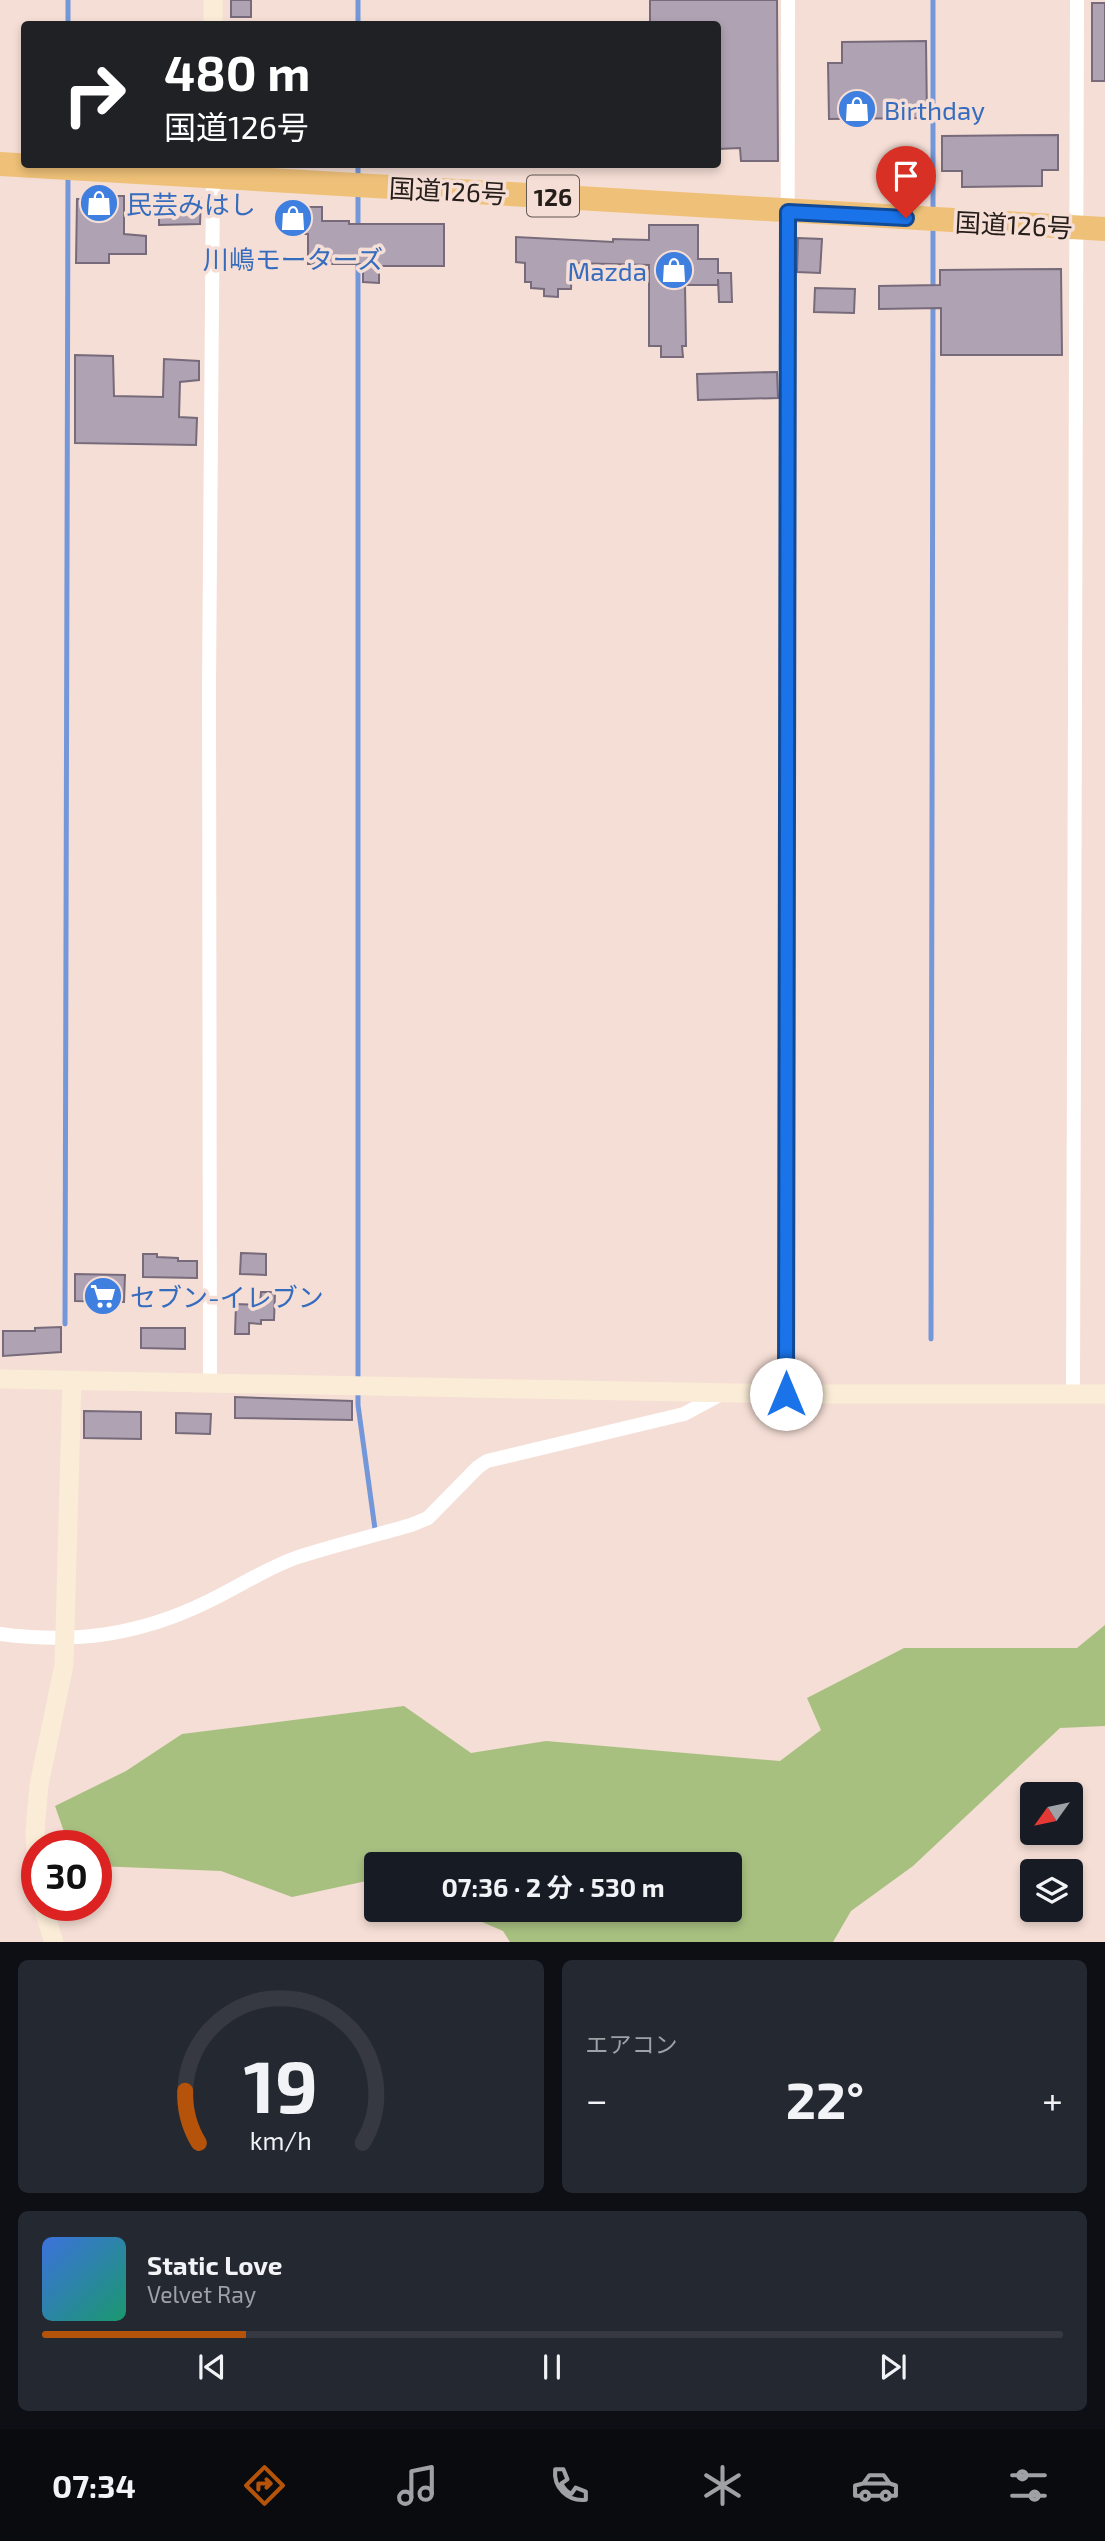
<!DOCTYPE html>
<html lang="ja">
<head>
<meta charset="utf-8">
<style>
	:root { --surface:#171b24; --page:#242831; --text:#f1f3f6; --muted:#9ea1a6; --line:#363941; --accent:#b45309 }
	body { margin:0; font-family:"Exo 2","Noto Sans JP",sans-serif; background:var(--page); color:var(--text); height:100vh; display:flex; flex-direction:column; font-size:26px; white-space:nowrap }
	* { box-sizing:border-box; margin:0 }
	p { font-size:23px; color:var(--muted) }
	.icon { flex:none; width:38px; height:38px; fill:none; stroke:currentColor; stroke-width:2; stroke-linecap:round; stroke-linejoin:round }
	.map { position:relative; height:1942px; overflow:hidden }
	.details { display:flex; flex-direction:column; gap:18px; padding:18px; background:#0d0f14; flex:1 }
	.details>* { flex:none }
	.top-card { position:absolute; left:21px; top:21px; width:700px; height:147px; border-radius:7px; box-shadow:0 4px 10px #0003; background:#202124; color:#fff; overflow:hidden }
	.needle { width:46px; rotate:237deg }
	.controls { position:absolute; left:1020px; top:1782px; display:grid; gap:14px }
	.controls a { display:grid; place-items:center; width:63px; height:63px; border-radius:7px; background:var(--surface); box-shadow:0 4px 10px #0003; font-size:35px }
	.speed { position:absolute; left:21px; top:1830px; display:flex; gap:14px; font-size:35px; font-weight:700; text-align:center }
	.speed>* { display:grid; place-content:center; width:91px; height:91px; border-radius:50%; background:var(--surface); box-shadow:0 4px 10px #0003; line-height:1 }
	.speed .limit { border:10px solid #d22; background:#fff; color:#111 }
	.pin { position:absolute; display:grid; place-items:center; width:60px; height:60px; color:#fff; margin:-72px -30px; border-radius:50% 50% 50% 0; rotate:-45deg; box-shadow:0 0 7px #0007 }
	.pin .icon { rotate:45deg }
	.me { position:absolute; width:77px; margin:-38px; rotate:0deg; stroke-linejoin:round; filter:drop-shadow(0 0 5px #0008) }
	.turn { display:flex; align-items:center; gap:24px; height:147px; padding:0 28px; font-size:32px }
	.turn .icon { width:91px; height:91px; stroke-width:2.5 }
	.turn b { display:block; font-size:49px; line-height:60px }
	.big { font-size:52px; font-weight:700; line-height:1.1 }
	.details .tile { flex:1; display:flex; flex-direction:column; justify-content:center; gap:10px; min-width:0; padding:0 24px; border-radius:10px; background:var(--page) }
	.details .dial { align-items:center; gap:0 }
	.dial svg { height:182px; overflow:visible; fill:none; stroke:var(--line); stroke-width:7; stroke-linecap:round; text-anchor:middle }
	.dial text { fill:var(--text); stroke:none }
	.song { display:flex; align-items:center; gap:21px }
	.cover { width:84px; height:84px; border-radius:10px; background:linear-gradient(135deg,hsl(220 70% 55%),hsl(160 70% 35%)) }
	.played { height:7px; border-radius:4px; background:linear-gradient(90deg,var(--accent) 20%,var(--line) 20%) }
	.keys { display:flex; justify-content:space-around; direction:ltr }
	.heat { display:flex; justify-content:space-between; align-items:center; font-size:38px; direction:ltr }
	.details .tiles { flex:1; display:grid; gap:18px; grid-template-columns:1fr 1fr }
	.tile:last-child { grid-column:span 2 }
	.trip { position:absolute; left:364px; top:1852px; width:378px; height:70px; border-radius:7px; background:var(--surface); box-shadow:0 4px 10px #0003; font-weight:700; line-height:70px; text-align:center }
	.menu { display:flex; height:112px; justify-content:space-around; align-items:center; background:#090b0e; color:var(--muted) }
	.menu .icon { width:49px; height:49px }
	.menu .current { color:var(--accent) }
	.menu b { font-size:32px; color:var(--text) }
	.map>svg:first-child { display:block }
	.green { fill:#a7c080 }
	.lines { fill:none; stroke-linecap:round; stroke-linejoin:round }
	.stream { stroke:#7497da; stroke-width:5 }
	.building { fill:#afa2b3; stroke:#776b7b; stroke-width:2 }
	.street { stroke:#fff; stroke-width:14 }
	.secondary { stroke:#faecd6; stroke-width:19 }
	.highway { stroke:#efc178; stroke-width:24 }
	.route-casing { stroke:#114b97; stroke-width:18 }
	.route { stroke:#1a73e8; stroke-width:12 }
	.labels { text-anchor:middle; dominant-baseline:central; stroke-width:7; stroke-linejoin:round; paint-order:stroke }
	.shield { fill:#f5ded5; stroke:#635752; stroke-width:2 }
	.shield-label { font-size:24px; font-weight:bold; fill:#251d1a }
	.shop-label { font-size:26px; fill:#366cbe; stroke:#f5ded5; text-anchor:start }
	.street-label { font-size:26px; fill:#251d1a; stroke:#f5ded5 }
</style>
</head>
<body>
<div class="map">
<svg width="1105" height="1943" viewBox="0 0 1105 1943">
	<rect width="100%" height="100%" fill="#f5ded5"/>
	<path class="green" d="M1105 1625V1726L1060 1728 913 1866 851 1911 833 1942H510L503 1931 452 1909H730V1864H376V1879L292 1897 221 1871 96 1866V1846H69L55 1806 126 1771 182 1734 404 1706 471 1753 546 1741 780 1761 821 1730 807 1698 904 1648H1077Z"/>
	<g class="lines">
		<g class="stream">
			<path d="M68 24V0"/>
			<path d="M358 24V0"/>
			<path d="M358 179V164"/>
			<path d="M933 213V0"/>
			<path d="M358 228V192"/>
			<path d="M358 259V1405L375 1529"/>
			<path d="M933 290V226"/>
			<path d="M65 1324 68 175"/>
			<path d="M931 1339 933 303"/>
		</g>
	</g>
	<g class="building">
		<rect x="231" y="0" width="20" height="17"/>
		<path d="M650 0H777L778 161H741L740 148 718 149V24H650Z"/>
		<rect x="1092" y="3" width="13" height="78"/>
		<path d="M926 41 927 118 829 119 828 63H842V42Z"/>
		<path d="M1058 135V170H1042V186L962 187V171H942V136Z"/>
		<path d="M110 196H124V234L146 236V254H109V263H76L77 199H110Z"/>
		<path d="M193 198H201L200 224 159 225V212Z"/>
		<path d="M290 207H322V221H349V224H444V266H379V283L363 282V264H308V234H290Z"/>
		<path d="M649 225H698V259H718V273H731L732 302H719L718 279V285H685L686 346H682L683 357H661V346H649V265L572 263 571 289H558V297L544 296V289L531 288V282H525V263L516 262V237L613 242V239L649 240Z"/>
		<path d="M798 238 822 239 820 273 797 272Z"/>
		<path d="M1061 269 1062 355H941V308L879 309V286L940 285V270Z"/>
		<path d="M815 288 855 289 854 313 814 312Z"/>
		<path d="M75 355 113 356 114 396 163 397 164 359 199 361V380L180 382 179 417 197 418 196 445 75 443Z"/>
		<path d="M777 372 778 398 698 400 697 374Z"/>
		<path d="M241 1253 266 1254V1275L240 1274Z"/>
		<path d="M143 1254H157V1257L178 1258V1261H197V1278L143 1277Z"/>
		<path d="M75 1274 125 1275 124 1302 75 1301Z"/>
		<path d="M261 1292H275L274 1320H261V1324L249 1323V1334H235L236 1304 260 1305Z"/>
		<path d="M61 1327V1352L3 1356V1331H35V1328Z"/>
		<path d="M141 1328H185V1349L141 1348Z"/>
		<path d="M235 1397 352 1401V1420L235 1418Z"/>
		<path d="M84 1411 141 1412V1439L84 1438Z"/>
		<path d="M176 1413 211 1414 210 1434 176 1433Z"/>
	</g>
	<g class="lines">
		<g class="street">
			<path d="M210 1382 209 685 213 176"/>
			<path d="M1073 1393 1077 0"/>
			<path d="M786 1394 788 0"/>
			<path d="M0 1634C75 1644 139 1635 207 1602 237 1588 266 1568 298 1557 335 1545 373 1536 411 1525L428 1518 478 1467 487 1461 684 1414 723 1393"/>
		</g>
		<g class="secondary">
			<path d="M213 24V0"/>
			<path d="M0 1379 786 1394H1105"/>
			<path d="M37 1872 35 1831 39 1785 64 1665 72 1380"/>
			<path d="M43 1906 54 1943"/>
		</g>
		<path class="highway" d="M0 164 1105 229"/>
	</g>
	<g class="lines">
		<g class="route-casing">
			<path id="route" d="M786 1394 788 212 906 218"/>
		</g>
		<use href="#route" class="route"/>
	</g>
	<defs>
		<g id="shop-disc" transform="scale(2.0125)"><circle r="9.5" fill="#3f7fe0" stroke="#f5ded5"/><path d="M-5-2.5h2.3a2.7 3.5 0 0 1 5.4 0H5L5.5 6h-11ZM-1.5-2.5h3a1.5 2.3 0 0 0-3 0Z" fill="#fff"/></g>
		<g id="supermarket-disc" transform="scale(2.0125)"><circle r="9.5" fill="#3f7fe0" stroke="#f5ded5"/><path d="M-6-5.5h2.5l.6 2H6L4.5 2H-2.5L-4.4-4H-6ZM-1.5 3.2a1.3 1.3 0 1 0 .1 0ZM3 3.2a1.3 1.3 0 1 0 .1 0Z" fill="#fff"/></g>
	</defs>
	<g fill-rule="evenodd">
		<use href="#shop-disc" x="857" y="109"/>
		<use href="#shop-disc" x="99" y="203"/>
		<use href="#shop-disc" x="293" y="218"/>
		<use href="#shop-disc" x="674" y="270"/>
		<use href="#supermarket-disc" x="103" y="1296"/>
	</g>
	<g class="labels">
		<rect class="shield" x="527" y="175.5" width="52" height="41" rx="5"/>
		<g class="shield-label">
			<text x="553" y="196">126</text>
		</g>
		<g class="shop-label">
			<text x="884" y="109">Birthday</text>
			<text x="126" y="203">民芸みはし</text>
			<text x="293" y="258" text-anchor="middle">川嶋モーターズ</text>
			<text x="647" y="270" text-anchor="end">Mazda</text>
			<text x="130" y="1296">セブン-イレブン</text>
		</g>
		<g class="street-label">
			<text transform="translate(448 190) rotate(3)">国道126号</text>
			<text transform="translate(1014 224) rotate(3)">国道126号</text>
		</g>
	</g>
</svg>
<div class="controls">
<a><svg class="needle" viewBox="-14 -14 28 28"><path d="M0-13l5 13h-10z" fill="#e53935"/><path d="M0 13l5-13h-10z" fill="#9ea1a6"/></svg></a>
<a><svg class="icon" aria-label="layers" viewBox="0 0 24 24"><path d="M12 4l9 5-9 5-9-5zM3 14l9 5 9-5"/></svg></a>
</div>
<div class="speed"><div class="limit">30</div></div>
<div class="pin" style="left:906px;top:218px;background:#d93025"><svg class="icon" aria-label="arrive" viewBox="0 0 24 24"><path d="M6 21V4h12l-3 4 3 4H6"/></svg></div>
<svg class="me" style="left:786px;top:1394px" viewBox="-20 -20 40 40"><circle r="19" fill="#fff"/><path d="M0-13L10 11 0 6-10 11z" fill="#1a73e8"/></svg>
<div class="trip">07:36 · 2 分 · 530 m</div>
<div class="top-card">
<div class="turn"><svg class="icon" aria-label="right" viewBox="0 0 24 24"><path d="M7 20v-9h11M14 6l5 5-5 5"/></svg><div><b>480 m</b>国道126号</div></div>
</div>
</div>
<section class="details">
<div class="tiles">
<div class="tile dial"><svg viewBox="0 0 100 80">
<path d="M14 69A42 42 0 1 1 86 69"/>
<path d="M14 69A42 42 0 0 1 8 46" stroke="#b45309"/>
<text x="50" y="56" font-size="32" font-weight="700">19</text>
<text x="50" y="72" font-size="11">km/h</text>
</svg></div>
<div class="tile"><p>エアコン</p>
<div class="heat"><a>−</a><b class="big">22°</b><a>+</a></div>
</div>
<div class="tile">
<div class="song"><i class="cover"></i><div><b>Static Love</b><p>Velvet Ray</p></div></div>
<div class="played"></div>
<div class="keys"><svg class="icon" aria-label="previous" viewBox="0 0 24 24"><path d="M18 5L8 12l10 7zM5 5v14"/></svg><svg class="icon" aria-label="pause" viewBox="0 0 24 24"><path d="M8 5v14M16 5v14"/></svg><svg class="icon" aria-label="next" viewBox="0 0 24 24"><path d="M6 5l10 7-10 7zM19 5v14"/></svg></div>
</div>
</div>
</section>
<nav class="menu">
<b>07:34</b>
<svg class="icon current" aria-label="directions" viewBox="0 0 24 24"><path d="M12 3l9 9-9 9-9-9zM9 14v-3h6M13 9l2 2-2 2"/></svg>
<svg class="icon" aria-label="music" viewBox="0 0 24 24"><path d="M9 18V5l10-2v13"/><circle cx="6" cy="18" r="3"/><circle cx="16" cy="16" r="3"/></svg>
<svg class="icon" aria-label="phone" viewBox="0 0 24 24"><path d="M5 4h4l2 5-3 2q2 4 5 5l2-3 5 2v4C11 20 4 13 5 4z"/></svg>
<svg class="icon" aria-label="climate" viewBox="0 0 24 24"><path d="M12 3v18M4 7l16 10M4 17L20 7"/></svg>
<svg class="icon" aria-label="car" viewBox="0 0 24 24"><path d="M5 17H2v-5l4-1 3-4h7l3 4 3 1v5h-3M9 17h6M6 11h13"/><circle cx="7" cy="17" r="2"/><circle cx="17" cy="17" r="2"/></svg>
<svg class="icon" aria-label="filters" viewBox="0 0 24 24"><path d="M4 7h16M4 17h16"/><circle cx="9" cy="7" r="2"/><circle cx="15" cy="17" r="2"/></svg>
</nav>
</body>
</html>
